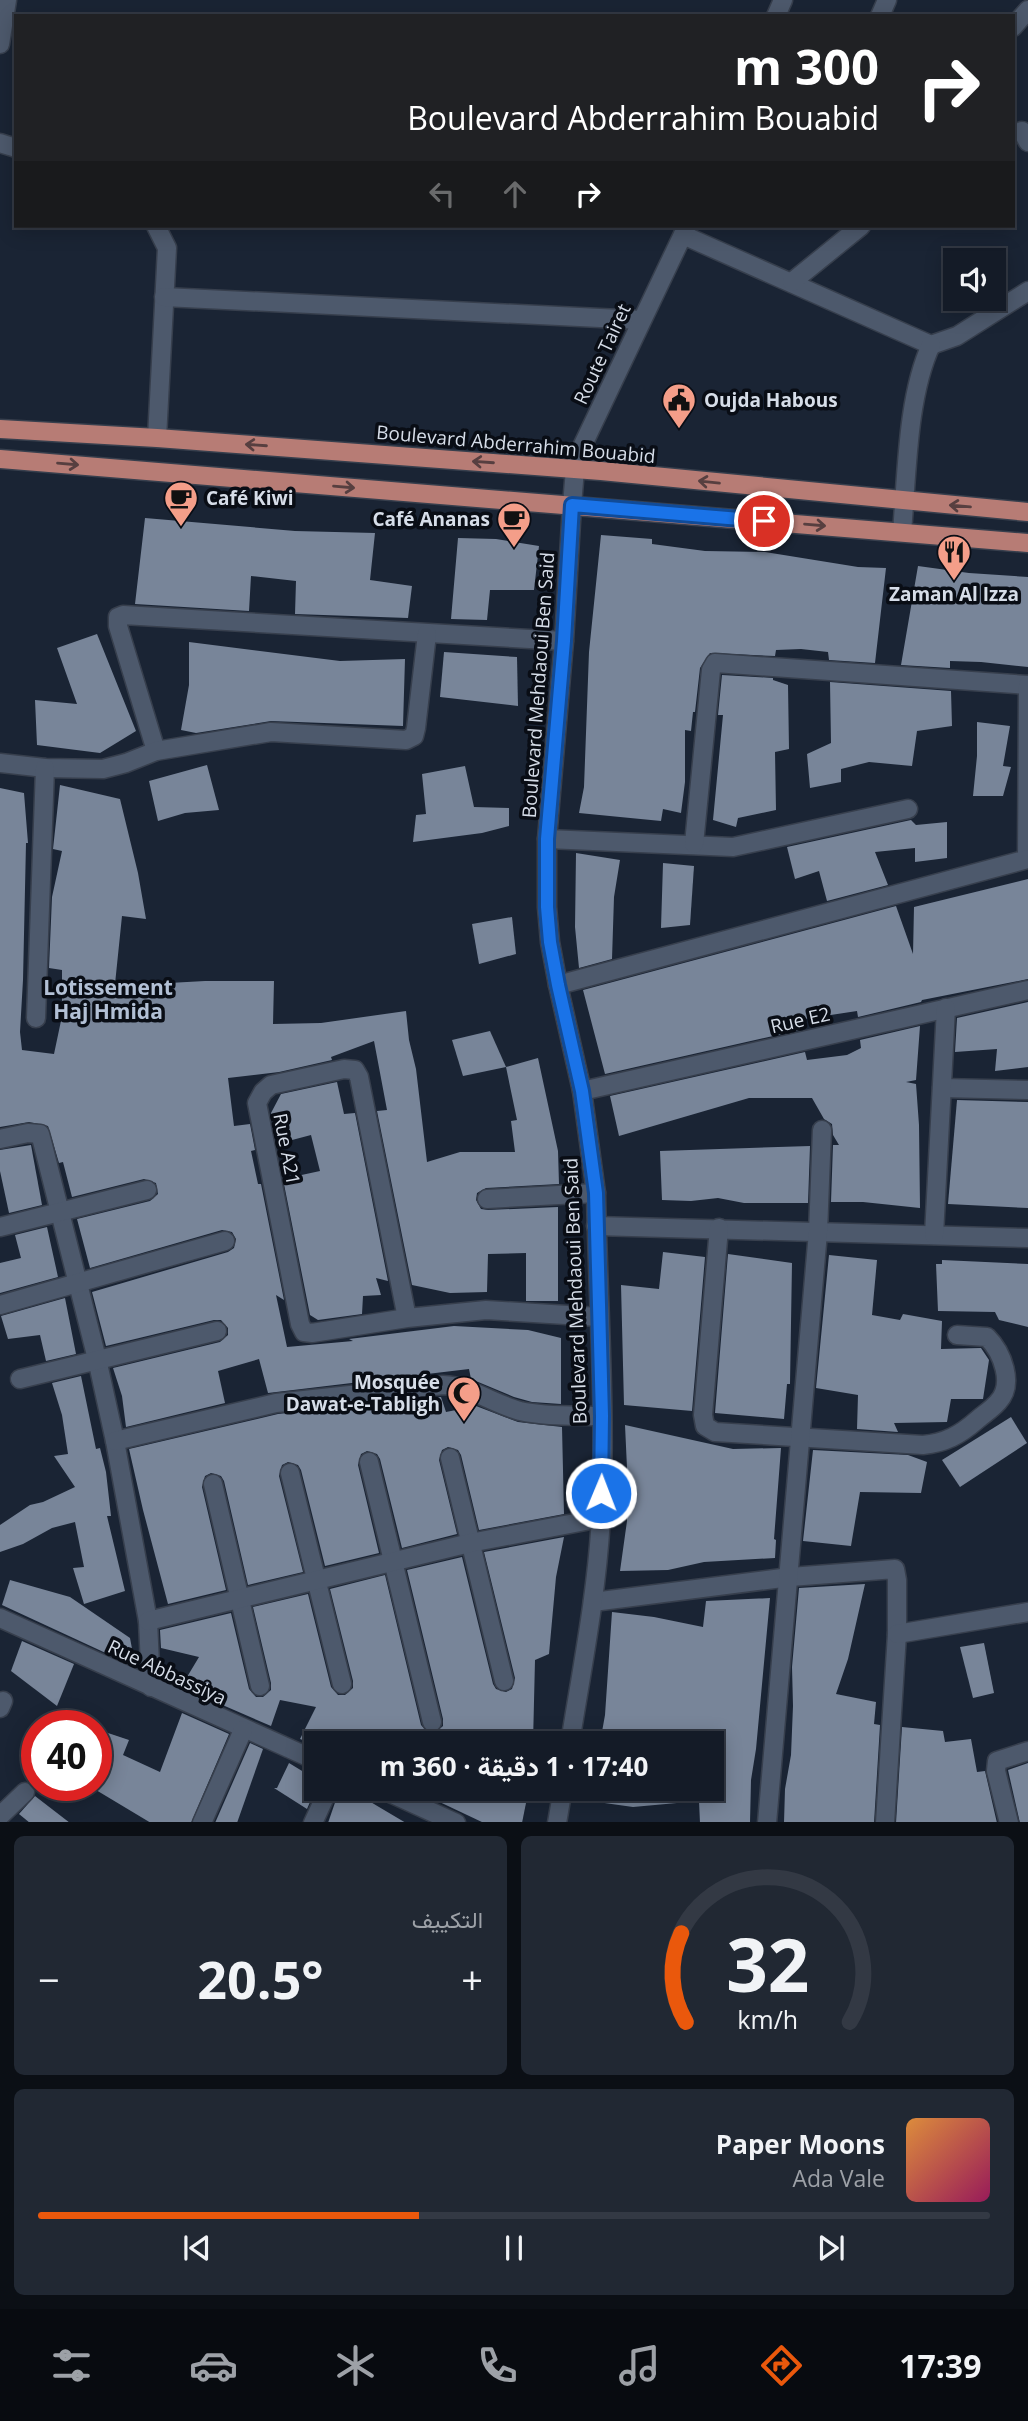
<!DOCTYPE html>
<html lang="ar">
<head>
<meta charset="utf-8">
<style>
	:root { --surface:#141b27; --page:#212833; --text:#f1f3f6; --muted:#9da1a7; --line:#333944; --accent:#ea580c }
	body { margin:0; font-family:"Open Sans",Vazirmatn,sans-serif; background:var(--page); color:var(--text); direction:rtl; height:100vh; display:flex; flex-direction:column; font-size:26px; white-space:nowrap }
	* { box-sizing:border-box; margin:0 }
	p { font-size:23px; color:var(--muted) }
	.icon { flex:none; width:38px; height:38px; fill:none; stroke:currentColor; stroke-width:2; stroke-linecap:round; stroke-linejoin:round }
	.map { position:relative; height:1822px; overflow:hidden; direction:ltr }
	.sheet { display:flex; flex-direction:column; gap:14px; padding:14px; background:#0b0f15; flex:1 }
	.sheet>* { flex:none }
	.banner { position:absolute; left:14px; top:14px; width:1001px; height:214px; border-radius:0px; box-shadow:0 4px 18px #0003,0 0 0 2px var(--line); direction:rtl; background:#202124; color:#fff; overflow:hidden }
	.fabs { position:absolute; left:943px; top:248px; display:grid; gap:14px }
	.fabs a { display:grid; place-items:center; width:63px; height:63px; border-radius:0px; background:var(--surface); box-shadow:0 4px 18px #0003,0 0 0 2px var(--line); font-size:35px }
	.speed { position:absolute; left:21px; top:1710px; display:flex; gap:14px; font-size:35px; font-weight:700; text-align:center }
	.speed>* { display:grid; place-content:center; width:91px; height:91px; border-radius:50%; background:var(--surface); box-shadow:0 4px 18px #0003,0 0 0 2px var(--line); line-height:1 }
	.speed .limit { border:10px solid #d22; background:#fff; color:#111 }
	.pin { position:absolute; display:grid; place-items:center; width:60px; height:60px; color:#fff; margin:-30px; border:4px solid #fff; border-radius:50%; box-shadow:0 2px 7px #0007 }
	.me { position:absolute; width:77px; margin:-38px; rotate:1deg; stroke-linejoin:round; filter:drop-shadow(0 0 5px #0008) }
	.turn { display:flex; align-items:center; gap:24px; height:147px; padding:0 21px; font-size:32px }
	.turn .icon { width:91px; height:91px; stroke-width:2.5 }
	.turn b { display:block; font-size:49px; line-height:60px }
	.lanes { display:flex; align-items:center; height:66px; padding:0 21px; background:#0003; justify-content:center; gap:35px; direction:ltr }
	.lanes .off { opacity:.35 }
	.big { font-size:52px; font-weight:700; line-height:1.1 }
	.sheet .tile { flex:1; display:flex; flex-direction:column; justify-content:center; gap:10px; min-width:0; padding:0 24px; border-radius:10px; background:var(--page) }
	.sheet .dial { align-items:center; gap:0 }
	.dial svg { height:182px; overflow:visible; fill:none; stroke:var(--line); stroke-width:7; stroke-linecap:round; text-anchor:middle }
	.dial text { fill:var(--text); stroke:none }
	.song { display:flex; align-items:center; gap:21px }
	.cover { width:84px; height:84px; border-radius:10px; background:linear-gradient(135deg,hsl(30 70% 55%),hsl(330 70% 35%)) }
	.played { height:7px; border-radius:4px; background:linear-gradient(90deg,var(--accent) 40%,var(--line) 40%) }
	.keys { display:flex; justify-content:space-around; direction:ltr }
	.heat { display:flex; justify-content:space-between; align-items:center; font-size:38px; direction:ltr }
	.sheet .tiles { flex:1; display:grid; gap:14px; grid-template-columns:1fr 1fr }
	.tile:last-child { grid-column:span 2 }
	.trip { position:absolute; left:304px; top:1731px; width:420px; height:70px; border-radius:0px; background:var(--surface); box-shadow:0 4px 18px #0003,0 0 0 2px var(--line); font-weight:700; line-height:70px; text-align:center; direction:rtl }
	.menu { display:flex; height:112px; justify-content:space-around; align-items:center; background:#080b10; color:var(--muted) }
	.menu .icon { width:49px; height:49px }
	.menu .active { color:var(--accent) }
	.menu b { font-size:32px; color:var(--text) }
	.map>svg:first-child { display:block }
	.building { fill:#788599 }
	.lines { fill:none; stroke-linecap:round; stroke-linejoin:round }
	.minor-casing { stroke:#373f4d; stroke-width:21 }
	.major-casing { stroke:#373f4d; stroke-width:21 }
	.minor { stroke:#4d596c; stroke-width:18 }
	.major { stroke:#b77c75; stroke-width:18 }
	.oneway { stroke:#573f40 }
	.route-casing { stroke:#114b97; stroke-width:18 }
	.route { stroke:#1a73e8; stroke-width:12 }
	.labels { text-anchor:middle; dominant-baseline:central; stroke-width:7; stroke-linejoin:round; paint-order:stroke }
	.street-label { font-size:19px; fill:#d6dde8; stroke:#090d15 }
	.poi-label { font-size:19px; font-weight:bold; fill:#d6dde8; stroke:#090d15; text-anchor:start }
	.neighbourhood-label { font-size:21px; font-weight:bold; fill:#b2c0d5; stroke:#090d15 }
</style>
</head>
<body>
<div class="map">
<svg width="1028" height="1823" viewBox="0 0 1028 1823">
	<rect width="100%" height="100%" fill="#1a2434"/>
	<g class="building">
		<path d="M145 518 295 531 375 533 370 580 412 586 408 618 295 614 296 581 251 576 249 611 135 604Z"/>
		<path d="M601 535 652 539V544L705 551 765 552 858 567 886 568 875 663 829 660 828 652 801 649 776 650 775 656 710 653 700 668 695 712H693L691 731 685 730V782L681 813 663 809 661 821 579 813 584 787 589 652Z"/>
		<path d="M458 538 496 539 539 546 534 590H490L487 620 451 619Z"/>
		<path d="M918 566 969 573 1028 577V667L981 662 950 661V668L901 665Z"/>
		<path d="M97 634 136 731 100 753 37 745 35 700 77 704 57 648Z"/>
		<path d="M189 642 340 661 405 659 403 726 271 721 196 733 181 730 189 685Z"/>
		<path d="M444 652 517 657 518 706 440 697Z"/>
		<path d="M722 675 773 678V680L788 685 789 749 775 752 776 810 738 818 736 827 713 820 723 715H718Z"/>
		<path d="M830 682 951 691 952 726 917 731 912 766 869 762 841 769V782L810 788 807 754 831 743Z"/>
		<path d="M977 722 1010 726 1003 766 1011 767 1003 796H973L977 756Z"/>
		<path d="M207 765 219 810 185 813 158 821 149 781Z"/>
		<path d="M465 766 474 807 509 808V826L482 833 413 842 416 815 426 814 422 774Z"/>
		<path d="M60 785 120 799 138 873 146 919 122 916 115 984 133 985 205 981H274L273 1024 321 1023 406 1011 409 1040 416 1069 427 1162 460 1152H515L511 1121 517 1120 506 1067 538 1058 558 1151 559 1184 486 1188 477 1193 476 1200 481 1209 488 1210 558 1207V1301H526V1253L488 1254 487 1292 450 1293 412 1285 377 1111 387 1110 374 1041 331 1057 332 1060 279 1072 228 1078 234 1126 250 1124 255 1150 251 1151 258 1184H261L284 1300 276 1295 287 1347 353 1341 349 1339 454 1326 528 1330 561 1338V1404L532 1402 514 1397 471 1379 469 1369 268 1393 259 1359 218 1371 225 1403 126 1427 122 1396 113 1368 220 1342 228 1335V1328L221 1320H214L106 1346 92 1292 228 1252 234 1248 236 1239 232 1232 222 1230 90 1268 77 1219 150 1201 158 1194 156 1183 144 1179 72 1197 63 1162 59 1163 48 1126 29 1122 0 1127V788L24 793 28 843H26L23 980 20 1032 22 1050 54 1054 62 1016V970L49 968 52 897 62 851 53 849Z"/>
		<path d="M911 820 916 825 947 822V858L915 862V848L875 852 888 885 827 901 819 871 795 879 787 847Z"/>
		<path d="M576 853 620 860 614 897 612 959 579 968 575 927Z"/>
		<path d="M663 863 694 866 690 925 661 928Z"/>
		<path d="M1028 879V979L922 1000 921 1002 858 1017 857 1011 798 1020 800 1030 605 1074 583 990 896 906 913 954 914 907Z"/>
		<path d="M512 917 516 954 479 964 472 924Z"/>
		<path d="M1028 1002V1067L995 1071 997 1049 955 1052 957 1018Z"/>
		<path d="M920 1026 916 1080 906 1082 916 1084 919 1125 920 1208 863 1202H831L833 1145H839L833 1135 832 1124 824 1119 812 1098H749L619 1136 610 1096 805 1052 807 1060 847 1055 861 1048 860 1040Z"/>
		<path d="M490 1031 506 1067 463 1076 452 1040Z"/>
		<path d="M337 1082 344 1114 355 1113 388 1281 376 1278 381 1295 363 1296 362 1314 318 1320 310 1315 283 1179 320 1171 311 1135 277 1144 271 1113 281 1094Z"/>
		<path d="M957 1100 1028 1102V1208L948 1204Z"/>
		<path d="M31 1145 42 1205 9 1213 0 1171V1150Z"/>
		<path d="M810 1146 808 1203H744L718 1198 691 1201 662 1200 660 1151Z"/>
		<path d="M47 1227 58 1277 0 1293V1263L21 1258 15 1235Z"/>
		<path d="M663 1252 705 1257 692 1411 624 1405 621 1285 659 1289Z"/>
		<path d="M728 1254 792 1263 790 1384H787L784 1419 715 1413Z"/>
		<path d="M829 1255 877 1260 872 1315 900 1320 903 1314 942 1321 941 1349 981 1348 989 1360 983 1399H951L947 1422 894 1423 898 1432 857 1429 858 1395 816 1388Z"/>
		<path d="M942 1260 1028 1264V1327L999 1320 995 1312 938 1311 936 1264H942Z"/>
		<path d="M65 1298 76 1354 46 1361 40 1335 8 1339 1 1316Z"/>
		<path d="M81 1376 96 1449 100 1448 106 1472 111 1516H107L125 1591 84 1604 73 1568 84 1567 75 1522 52 1528 23 1544 0 1552V1525L30 1505 43 1502 75 1487 54 1456 68 1454 62 1415 52 1383Z"/>
		<path d="M441 1397 446 1412 476 1406 518 1422 562 1427 564 1514 479 1530 461 1455 458 1450 448 1447 442 1450 439 1460 457 1534 402 1548 380 1459 377 1454 367 1451 361 1454 358 1465 379 1553 325 1566 301 1470 298 1465 288 1462 282 1465 279 1476 303 1572 248 1585 224 1481 221 1476 211 1473 205 1476 202 1487 226 1590 168 1604 143 1510 129 1449 278 1414Z"/>
		<path d="M1011 1417 1027 1443 960 1487 942 1460Z"/>
		<path d="M625 1425 733 1449 781 1448 774 1539 776 1540 775 1558 704 1562 668 1570 620 1571 627 1521V1468Z"/>
		<path d="M813 1450 908 1455 927 1462 921 1493 860 1492 851 1546 803 1541Z"/>
		<path d="M564 1537 556 1577 549 1654 535 1660 533 1743H482L480 1736 469 1731 384 1743H311L300 1739 316 1707 280 1700 271 1726 181 1687 199 1657 161 1648 160 1630 231 1613 249 1689 256 1697H263L271 1690V1683L253 1607 308 1594 331 1687 338 1695H345L353 1688V1681L330 1589 385 1575 421 1725 428 1733H435L443 1726V1719L407 1570 462 1557 493 1684 496 1689 506 1692 512 1689 515 1678 484 1552Z"/>
		<path d="M10 1580 70 1597 130 1638 134 1659 110 1655 2 1605Z"/>
		<path d="M865 1584 848 1659 836 1694 876 1702 874 1724 880 1725 874 1823H784L785 1789 791 1755 793 1706 792 1667 799 1588Z"/>
		<path d="M770 1598 756 1749 751 1780 750 1823H700L699 1801 633 1807 576 1799 577 1788H712V1743H600L605 1715 612 1612 654 1617 703 1627 706 1601Z"/>
		<path d="M22 1641 74 1664 57 1706 11 1671Z"/>
		<path d="M984 1643 994 1693 973 1698 960 1647Z"/>
		<path d="M182 1713 229 1734 191 1823H151L96 1790V1729L129 1740 123 1755 160 1772Z"/>
		<path d="M902 1727 943 1731 945 1742 971 1739 977 1772 985 1771 997 1823H896Z"/>
		<path d="M250 1743 263 1749 237 1823H215Z"/>
		<path d="M289 1763 312 1777 306 1788H316L307 1809 274 1788H277Z"/>
		<path d="M1028 1763V1823H1020L1008 1770Z"/>
		<path d="M340 1788H347L406 1823H328Z"/>
		<path d="M410 1788H529L522 1823H484Z"/>
		<path d="M35 1796 70 1823H30L19 1814Z"/>
	</g>
	<g class="lines">
		<g class="minor-casing">
			<g id="minor">
				<path d="M776 16 783 0"/>
				<path d="M880 16 887 0"/>
				<path d="M1013 27 1028 10"/>
				<path d="M0 44 7 0"/>
				<path d="M1022 131 1028 142"/>
				<path d="M0 143 16 148"/>
				<path d="M156 226 167 248 157 438"/>
				<path d="M683 235 931 345 957 336 1028 291"/>
				<path d="M792 282 861 226"/>
				<path d="M164 297 641 320"/>
				<path d="M902 532C907 474 907 397 931 345"/>
				<path d="M156 751 118 626V617L123 615 564 641"/>
				<path d="M0 763 45 768 103 769 126 763 156 751 271 732 406 740 414 736 416 728 427 634"/>
				<path d="M547 839 733 847 908 809"/>
				<path d="M694 844 711 670 715 663 1028 685"/>
				<path d="M1027 859 1028 685"/>
				<path d="M558 985 1028 859"/>
				<path d="M36 1018 45 768"/>
				<path d="M942 1088 1028 1090"/>
				<path d="M582 1091 1028 990"/>
				<path d="M0 1139 28 1133 40 1134 43 1145 97 1359 115 1441 148 1621 151 1687"/>
				<path d="M487 1199 596 1193"/>
				<path d="M596 1226 1028 1238"/>
				<path d="M0 1227 147 1190"/>
				<path d="M719 1228 703 1415 705 1426 715 1432 923 1445C945 1443 960 1435 977 1420 984 1414 992 1409 998 1402 1015 1384 1002 1352 987 1337L957 1335"/>
				<path d="M934 1235 946 1008"/>
				<path d="M0 1305 225 1241"/>
				<path d="M407 1318 359 1077 355 1070 344 1069 271 1085 263 1092 257 1103 300 1324 304 1332 312 1333 407 1318 486 1310 599 1317"/>
				<path d="M20 1379 217 1331"/>
				<path d="M115 1441 276 1403 443 1385C470 1386 494 1404 520 1411 547 1417 575 1415 602 1416"/>
				<path d="M450 1458 504 1681"/>
				<path d="M369 1462 432 1722"/>
				<path d="M290 1473 342 1684"/>
				<path d="M213 1484 260 1686"/>
				<path d="M593 1602 790 1577 895 1569 897 1580V1634L885 1823"/>
				<path d="M0 1618 317 1761"/>
				<path d="M148 1621 470 1543 601 1518"/>
				<path d="M897 1634 1028 1612"/>
				<path d="M0 1708 3 1701"/>
				<path d="M570 1743C582 1668 597 1593 601 1517 606 1409 598 1301 596 1193L582 1091 558 985 550 942 547 907V839L564 641 572 505 575 469 579 453 687 226"/>
				<path d="M379 1788 456 1823"/>
				<path d="M0 1816 25 1792"/>
				<path d="M202 1823 243 1730"/>
				<path d="M313 1823 329 1788"/>
				<path d="M557 1823 563 1788"/>
				<path d="M767 1823 818 1232 822 1130"/>
				<path d="M1009 1823 996 1771 997 1761 1028 1751"/>
			</g>
		</g>
		<g class="major-casing">
			<g id="major">
				<path d="M0 429 157 438 601 471 1028 512"/>
				<path d="M0 459 1028 543"/>
			</g>
		</g>
		<use href="#minor" class="minor"/>
		<use href="#major" class="major"/>
	</g>
	<defs><path id="oneway-shaft" d="M-6 0H5M1.5-3L5.5 0L1.5 3" fill="none" stroke-width="1.6" stroke-linecap="round" stroke-linejoin="round" transform="scale(1.75)"/></defs>
	<g class="oneway">
		<use href="#oneway-shaft" transform="translate(256 445) rotate(-176)"/>
		<use href="#oneway-shaft" transform="translate(483 462) rotate(-176)"/>
		<use href="#oneway-shaft" transform="translate(68 464) rotate(5)"/>
		<use href="#oneway-shaft" transform="translate(709 482) rotate(-174)"/>
		<use href="#oneway-shaft" transform="translate(344 487) rotate(5)"/>
		<use href="#oneway-shaft" transform="translate(960 506) rotate(-175)"/>
		<use href="#oneway-shaft" transform="translate(815 525) rotate(5)"/>
	</g>
	<g class="lines">
		<g class="route-casing">
			<path id="route" d="M601 1493 602 1416 596 1193 582 1091 558 985 550 942 547 907V839L564 641 572 505 764 521"/>
		</g>
		<use href="#route" class="route"/>
	</g>
	<defs>
		<g id="civic-pin" transform="scale(1.75)"><path d="M0 17L-7.5 6A9.5 9.5 0 1 1 7.5 6Z" fill="#f49e89" stroke="#090d15"/><path d="M-.6-6.5H3V-4.5H.6V-3L4-1V1h2V6H-6V1h2V-1L-.6-3ZM-1.2 2.5V6h2.4V2.5Z" fill="#111"/></g>
		<g id="cafe-pin" transform="scale(1.75)"><path d="M0 17L-7.5 6A9.5 9.5 0 1 1 7.5 6Z" fill="#f49e89" stroke="#090d15"/><path d="M-5.5-4.5H6V0H3Q3 3.5 0 3.5H-2.5Q-5.5 3.5-5.5 0ZM3-3.2v2h1.7v-2ZM-6 4.5H4V6H-6Z" fill="#111"/></g>
		<g id="restaurant-pin" transform="scale(1.75)"><path d="M0 17L-7.5 6A9.5 9.5 0 1 1 7.5 6Z" fill="#f49e89" stroke="#090d15"/><path d="M-5-6h1v4h1v-4h1v4h1v-4h1v5L-1.5 .5V6h-2V.5L-5-1ZM5-6V6H3V1.5H1.5Q1.5-4 5-6Z" fill="#111"/></g>
		<g id="mosque-pin" transform="scale(1.75)"><path d="M0 17L-7.5 6A9.5 9.5 0 1 1 7.5 6Z" fill="#f49e89" stroke="#090d15"/><path d="M3.5-4.9A6 6 0 1 0 3.5 4.9A5 5 0 1 1 3.5-4.9Z" fill="#111"/></g>
	</defs>
	<g fill-rule="evenodd">
		<use href="#civic-pin" x="679" y="400"/>
		<use href="#cafe-pin" x="181" y="498"/>
		<use href="#cafe-pin" x="514" y="519"/>
		<use href="#restaurant-pin" x="954" y="552"/>
		<use href="#mosque-pin" x="464" y="1393"/>
	</g>
	<g class="labels">
		<g class="street-label">
			<text transform="translate(602 354) rotate(-65)">Route Tairet</text>
			<text transform="translate(516 444) rotate(5)">Boulevard Abderrahim Bouabid</text>
			<text transform="translate(538 685) rotate(-86)">Boulevard Mehdaoui Ben Said</text>
			<text transform="translate(800 1020) rotate(-13)">Rue E2</text>
			<text transform="translate(287 1149) rotate(79)">Rue A21</text>
			<text transform="translate(575 1291) rotate(-92)">Boulevard Mehdaoui Ben Said</text>
			<text transform="translate(167 1672) rotate(25)">Rue Abbassiya</text>
		</g>
		<g class="poi-label">
			<text x="704" y="400">Oujda Habous</text>
			<text x="206" y="498">Café Kiwi</text>
			<text x="490" y="519" text-anchor="end">Café Ananas</text>
			<text x="954" y="594" text-anchor="middle">Zaman Al Izza</text>
			<text x="440" y="1382" text-anchor="end">Mosquée<tspan x="440" dy="22">Dawat-e-Tabligh</tspan></text>
		</g>
		<g class="neighbourhood-label">
			<text x="108" y="987">Lotissement<tspan x="108" dy="24">Haj Hmida</tspan></text>
		</g>
	</g>
</svg>
<div class="fabs">
<a><svg class="icon" aria-label="sound" viewBox="0 0 24 24"><path d="M4 9h4l5-4v14l-5-4H4zM17 9q2 3 0 6"/></svg></a>
</div>
<div class="speed"><div class="limit">40</div></div>
<div class="pin" style="left:764px;top:521px;background:#d93025"><svg class="icon" aria-label="arrive" viewBox="0 0 24 24"><path d="M6 21V4h12l-3 4 3 4H6"/></svg></div>
<svg class="me" style="left:601px;top:1493px" viewBox="-20 -20 40 40"><circle r="17" fill="#1a73e8" stroke="#fff" stroke-width="3"/><path d="M0-11L8 9 0 5-8 9z" fill="#fff"/></svg>
<div class="trip">17:40 · 1 دقيقة · 360 m</div>
<div class="banner">
<div class="turn"><svg class="icon" aria-label="right" viewBox="0 0 24 24"><path d="M7 20v-9h11M14 6l5 5-5 5"/></svg><div><b>300 m</b>Boulevard Abderrahim Bouabid</div></div>
<div class="lanes"><svg class="icon off" aria-label="left" viewBox="0 0 24 24"><path d="M17 20v-9H6M10 6l-5 5 5 5"/></svg><svg class="icon off" aria-label="ahead" viewBox="0 0 24 24"><path d="M12 20V5M6 11l6-6 6 6"/></svg><svg class="icon" aria-label="right" viewBox="0 0 24 24"><path d="M7 20v-9h11M14 6l5 5-5 5"/></svg></div>
</div>
</div>
<section class="sheet">
<div class="tiles">
<div class="tile dial"><svg viewBox="0 0 100 80">
<path d="M14 69A42 42 0 1 1 86 69"/>
<path d="M14 69A42 42 0 0 1 12 30" stroke="#ea580c"/>
<text x="50" y="56" font-size="32" font-weight="700">32</text>
<text x="50" y="72" font-size="11">km/h</text>
</svg></div>
<div class="tile"><p>التكييف</p>
<div class="heat"><a>−</a><b class="big">20.5°</b><a>+</a></div>
</div>
<div class="tile">
<div class="song"><i class="cover"></i><div><b>Paper Moons</b><p>Ada Vale</p></div></div>
<div class="played"></div>
<div class="keys"><svg class="icon" aria-label="previous" viewBox="0 0 24 24"><path d="M18 5L8 12l10 7zM5 5v14"/></svg><svg class="icon" aria-label="pause" viewBox="0 0 24 24"><path d="M8 5v14M16 5v14"/></svg><svg class="icon" aria-label="next" viewBox="0 0 24 24"><path d="M6 5l10 7-10 7zM19 5v14"/></svg></div>
</div>
</div>
</section>
<nav class="menu">
<b>17:39</b>
<svg class="icon active" aria-label="directions" viewBox="0 0 24 24"><path d="M12 3l9 9-9 9-9-9zM9 14v-3h6M13 9l2 2-2 2"/></svg>
<svg class="icon" aria-label="music" viewBox="0 0 24 24"><path d="M9 18V5l10-2v13"/><circle cx="6" cy="18" r="3"/><circle cx="16" cy="16" r="3"/></svg>
<svg class="icon" aria-label="phone" viewBox="0 0 24 24"><path d="M5 4h4l2 5-3 2q2 4 5 5l2-3 5 2v4C11 20 4 13 5 4z"/></svg>
<svg class="icon" aria-label="climate" viewBox="0 0 24 24"><path d="M12 3v18M4 7l16 10M4 17L20 7"/></svg>
<svg class="icon" aria-label="car" viewBox="0 0 24 24"><path d="M5 17H2v-5l4-1 3-4h7l3 4 3 1v5h-3M9 17h6M6 11h13"/><circle cx="7" cy="17" r="2"/><circle cx="17" cy="17" r="2"/></svg>
<svg class="icon" aria-label="filters" viewBox="0 0 24 24"><path d="M4 7h16M4 17h16"/><circle cx="9" cy="7" r="2"/><circle cx="15" cy="17" r="2"/></svg>
</nav>
</body>
</html>
